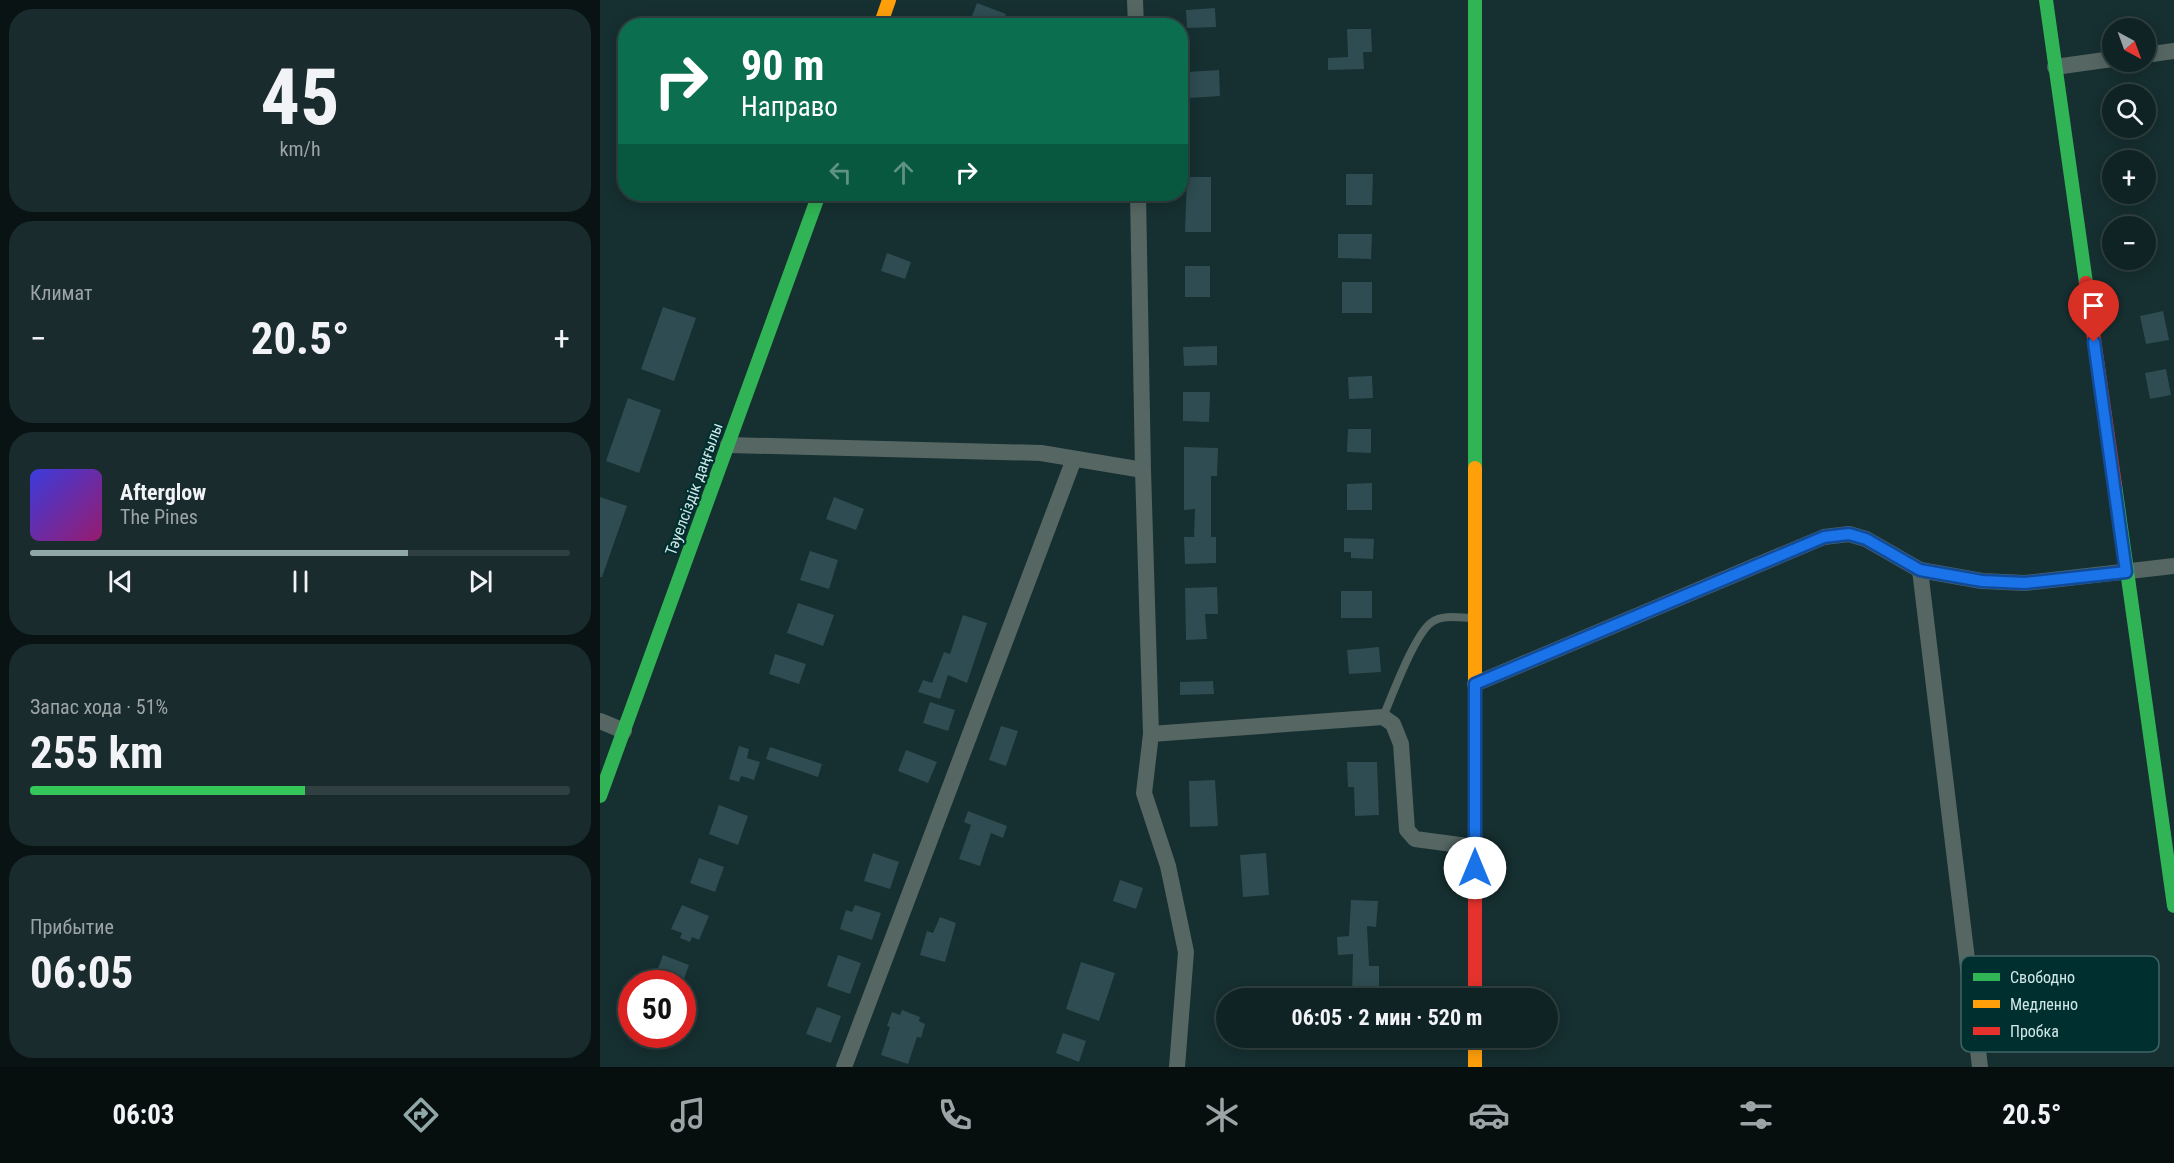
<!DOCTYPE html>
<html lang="ru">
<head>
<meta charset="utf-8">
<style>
	:root { --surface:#102324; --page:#192b2c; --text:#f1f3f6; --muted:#9ca4a6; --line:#304041; --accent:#90a7a8 }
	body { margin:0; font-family:"Roboto Condensed",sans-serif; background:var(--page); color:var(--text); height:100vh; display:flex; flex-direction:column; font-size:22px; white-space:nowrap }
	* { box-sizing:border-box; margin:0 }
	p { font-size:20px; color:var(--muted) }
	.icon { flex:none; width:33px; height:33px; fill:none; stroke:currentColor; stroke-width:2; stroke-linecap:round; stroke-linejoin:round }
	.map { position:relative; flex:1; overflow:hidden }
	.panel { display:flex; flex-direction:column; gap:9px; padding:9px; background:#091314; width:600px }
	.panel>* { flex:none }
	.guide { position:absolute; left:18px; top:18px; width:570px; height:183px; border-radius:24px; box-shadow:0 3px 15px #0003,0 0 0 2px var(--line); background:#0b6e4f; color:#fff; overflow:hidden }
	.needle { width:39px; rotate:139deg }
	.fabs { position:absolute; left:1502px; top:18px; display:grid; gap:12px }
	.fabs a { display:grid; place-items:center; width:54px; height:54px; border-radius:50%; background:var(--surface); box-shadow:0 3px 15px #0003,0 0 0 2px var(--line); font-size:30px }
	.speed { position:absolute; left:18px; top:970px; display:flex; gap:12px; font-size:30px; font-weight:700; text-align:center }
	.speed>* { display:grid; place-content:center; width:78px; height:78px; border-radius:50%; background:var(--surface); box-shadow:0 3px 15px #0003,0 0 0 2px var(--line); line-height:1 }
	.speed .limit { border:9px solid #d22; background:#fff; color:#111 }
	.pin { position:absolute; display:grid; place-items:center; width:51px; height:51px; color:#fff; margin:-62px -26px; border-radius:50% 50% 50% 0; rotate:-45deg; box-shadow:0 0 6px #0007 }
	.pin .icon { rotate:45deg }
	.me { position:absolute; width:66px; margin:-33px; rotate:0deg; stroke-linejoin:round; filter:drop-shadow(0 0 4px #0008) }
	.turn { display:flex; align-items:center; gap:21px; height:126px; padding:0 24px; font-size:27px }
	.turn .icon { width:78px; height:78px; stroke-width:2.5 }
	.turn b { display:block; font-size:42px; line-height:51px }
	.lanes { display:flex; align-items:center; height:57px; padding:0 24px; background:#0003; justify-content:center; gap:30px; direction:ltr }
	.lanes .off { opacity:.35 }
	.big { font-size:45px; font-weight:700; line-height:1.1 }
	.panel .card { flex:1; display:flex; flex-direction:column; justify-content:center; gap:9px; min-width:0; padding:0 21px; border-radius:24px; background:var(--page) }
	.panel .dial { align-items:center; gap:0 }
	.dial b { font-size:78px; line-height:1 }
	.song { display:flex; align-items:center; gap:18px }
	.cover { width:72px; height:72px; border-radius:9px; background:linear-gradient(135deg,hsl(240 70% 55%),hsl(320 70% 35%)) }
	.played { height:6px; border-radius:3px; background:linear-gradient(90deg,var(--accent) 70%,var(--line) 70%) }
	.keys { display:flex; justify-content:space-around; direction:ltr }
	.heat { display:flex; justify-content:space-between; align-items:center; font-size:33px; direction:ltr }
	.charge { height:9px; border-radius:4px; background:linear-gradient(90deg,#34c759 51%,var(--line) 0) }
	.trip { position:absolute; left:616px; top:988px; width:342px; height:60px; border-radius:30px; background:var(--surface); box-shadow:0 3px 15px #0003,0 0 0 2px var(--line); font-weight:700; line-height:60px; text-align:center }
	.dock { display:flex; height:96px; justify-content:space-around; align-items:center; background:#060e0e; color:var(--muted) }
	.dock .icon { width:42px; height:42px }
	.dock .on { color:var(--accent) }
	.dock b { font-size:27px; color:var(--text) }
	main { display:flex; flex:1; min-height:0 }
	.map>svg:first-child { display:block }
	.building { fill:#2e4c51 }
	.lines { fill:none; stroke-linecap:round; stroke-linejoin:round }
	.lane { stroke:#556663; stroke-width:8 }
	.street { stroke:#556663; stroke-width:16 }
	.fast { stroke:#30b455; stroke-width:14 }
	.slow { stroke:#ff9f0a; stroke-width:14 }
	.jam { stroke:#e5322d; stroke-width:14 }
	.route-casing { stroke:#114b97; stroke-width:15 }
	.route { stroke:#1a73e8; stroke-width:10 }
	.labels { text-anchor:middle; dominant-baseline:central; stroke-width:4.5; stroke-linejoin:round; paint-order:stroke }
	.street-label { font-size:16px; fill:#d2e8e8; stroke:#002f30 }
	.key { fill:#002f30; stroke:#3f6667; stroke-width:1.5 }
	.key-label { font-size:16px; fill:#d2e8e8 }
</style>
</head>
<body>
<main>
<section class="panel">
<div class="card dial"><b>45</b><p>km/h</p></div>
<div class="card"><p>Климат</p>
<div class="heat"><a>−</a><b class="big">20.5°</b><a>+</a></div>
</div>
<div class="card">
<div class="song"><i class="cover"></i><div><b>Afterglow</b><p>The Pines</p></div></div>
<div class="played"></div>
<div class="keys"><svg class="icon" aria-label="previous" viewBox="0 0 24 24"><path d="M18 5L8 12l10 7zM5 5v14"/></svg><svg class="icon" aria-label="pause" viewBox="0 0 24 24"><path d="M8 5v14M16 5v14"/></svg><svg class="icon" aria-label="next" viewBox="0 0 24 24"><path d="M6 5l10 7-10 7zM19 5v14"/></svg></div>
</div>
<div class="card"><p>Запас хода · 51%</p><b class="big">255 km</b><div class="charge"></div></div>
<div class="card"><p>Прибытие</p><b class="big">06:05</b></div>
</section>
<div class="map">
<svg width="1574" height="1067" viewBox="0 0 1574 1067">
	<rect width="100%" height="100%" fill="#162f30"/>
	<g class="building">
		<path d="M377 3 406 14 401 26H368Z"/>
		<path d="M615 8 616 27 587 28 586 10Z"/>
		<path d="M747 29H771L772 52H763L764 69 728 70V58L748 57Z"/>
		<path d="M619 70 620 96 589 98 588 72Z"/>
		<path d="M746 174H773L772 205H746Z"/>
		<path d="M587 177H611V232H585Z"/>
		<path d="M738 234H772L771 259 738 258Z"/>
		<path d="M287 253 311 262 305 279 281 271Z"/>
		<rect x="585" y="266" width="25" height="31"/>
		<rect x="742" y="282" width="30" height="31"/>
		<path d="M63 307 96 318 74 381 41 369Z"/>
		<path d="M1563 311 1569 340 1546 344 1540 316Z"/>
		<path d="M617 346V365L584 366 583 347Z"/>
		<path d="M1566 369 1571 395 1550 399 1545 373Z"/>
		<path d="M772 376 773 398 749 399 748 377Z"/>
		<path d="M583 392H610L609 422 583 421Z"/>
		<path d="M28 398 61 410 39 473 6 461Z"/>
		<path d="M748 429H771V453L747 452Z"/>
		<path d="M584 447 618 448 617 476H611V537H616V563L585 564 584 537H594L595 509 584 510Z"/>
		<path d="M772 483V510H747V484Z"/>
		<path d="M0 497 27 506 2 577H0Z"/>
		<path d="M234 497 264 509 256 530 226 519Z"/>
		<path d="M744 538 774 539 773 559 751 558V552H744Z"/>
		<path d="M210 551 238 560 229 589 200 580Z"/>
		<path d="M617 587 618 614H605L607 639 586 640 585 588Z"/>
		<rect x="741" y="591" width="31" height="27"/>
		<path d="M198 603 234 615 223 646 187 633Z"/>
		<path d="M363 615 387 623 367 683 348 675 340 699 318 692 323 680 332 683 344 652 350 654Z"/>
		<path d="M779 647 781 672 749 674 747 650Z"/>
		<path d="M175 654 206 664 199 684 169 674Z"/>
		<path d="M613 681 614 694 580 695V682Z"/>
		<path d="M330 702 355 710 348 731 323 723Z"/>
		<path d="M401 726 418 731 406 766 389 760Z"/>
		<path d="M139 746 149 749 147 758 160 762 154 780 141 776 139 782 129 779Z"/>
		<path d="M170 747 222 764 218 777 166 759Z"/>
		<path d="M306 750 337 762 328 783 298 771Z"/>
		<path d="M747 762H777L779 815 755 816 754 787H748Z"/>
		<path d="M615 780 618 826 590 827 589 781Z"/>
		<path d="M119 805 148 816 138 845 109 834Z"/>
		<path d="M368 811 407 826 403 838 391 833 380 866 359 859 371 825 364 822Z"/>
		<path d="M273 853 299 862 290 889 264 881Z"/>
		<path d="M666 853 669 895 643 897 640 855Z"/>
		<path d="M99 858 124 867 115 892 90 883Z"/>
		<path d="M520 880 543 888 536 909 513 901Z"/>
		<path d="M751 900 778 901 776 927 767 926 769 966H779V996L752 995 753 954 738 955 737 937 749 936Z"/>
		<path d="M82 905 109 916 99 940 92 937 90 942 80 938 82 933 71 929Z"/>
		<path d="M255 905 281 913 272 940 240 929 246 910 252 912Z"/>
		<path d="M340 917 356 923 345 962 320 955 327 931 333 933Z"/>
		<path d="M63 955 89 965 82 984 56 974Z"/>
		<path d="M238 955 261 963 250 994 227 986Z"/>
		<path d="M481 962 515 973 499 1021 466 1009Z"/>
		<path d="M217 1007 241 1016 231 1043 206 1034Z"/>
		<path d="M302 1010 320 1017 319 1021 325 1024 321 1038 317 1037 308 1064 281 1055 290 1027 287 1026 292 1012 300 1015Z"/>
		<path d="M463 1033 486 1041 479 1062 456 1053Z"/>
	</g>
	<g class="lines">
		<path class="lane" d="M783 717C792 696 815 633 832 622 843 614 861 618 873 618"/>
		<g class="street">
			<path d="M535 0 536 26"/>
			<path d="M1545 55 1574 51"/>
			<path d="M1455 67 1512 59"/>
			<path d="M538 194 543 470 551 734 544 793 568 866 586 952 577 1067"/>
			<path d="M128 445 441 453 543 470"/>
			<path d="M1320 570 1380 1067"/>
			<path d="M875 684 1224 537 1249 534 1266 539 1320 570 1382 581 1425 583 1574 566"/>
			<path d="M0 721 24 731"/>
			<path d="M551 734 783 717 793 724 801 744 807 830 815 839 875 847"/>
			<path d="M244 1067 474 459"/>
		</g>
		<g class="fast">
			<path d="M875 0V468"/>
			<path d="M1446 0 1486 283"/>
			<path d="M1515 485 1574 906"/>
			<path d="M0 796 219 194"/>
		</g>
		<g class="slow">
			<path d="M280 26 289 0"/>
			<path d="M875 468V748"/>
			<path d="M875 1038V1067"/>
		</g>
		<g class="jam">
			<path d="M1486 283 1515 485"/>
			<path d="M875 748V999"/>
		</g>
	</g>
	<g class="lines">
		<g class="route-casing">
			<path id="route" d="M875 868V684L1224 537 1249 534 1266 539 1320 570 1382 581 1425 583 1526 572 1494 342"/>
		</g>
		<use href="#route" class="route"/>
	</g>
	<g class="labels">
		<g class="street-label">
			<text transform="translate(94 489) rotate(-70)">Тәуелсіздік даңғылы</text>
		</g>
	</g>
	<rect x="1361" y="956" width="198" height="96" rx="9" class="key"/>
	<rect x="1373" y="973" width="27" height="8" fill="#30b455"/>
	<rect x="1373" y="1000" width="27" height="8" fill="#ff9f0a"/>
	<rect x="1373" y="1027" width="27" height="8" fill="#e5322d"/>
	<g class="key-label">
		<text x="1410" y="983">Свободно</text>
		<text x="1410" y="1010">Медленно</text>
		<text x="1410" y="1037">Пробка</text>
	</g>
</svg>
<div class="fabs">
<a><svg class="needle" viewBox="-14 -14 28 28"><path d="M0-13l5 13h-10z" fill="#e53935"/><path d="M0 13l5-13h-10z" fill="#9ca4a6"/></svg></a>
<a><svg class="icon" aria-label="search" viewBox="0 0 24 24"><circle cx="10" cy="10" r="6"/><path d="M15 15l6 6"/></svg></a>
<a>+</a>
<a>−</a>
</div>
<div class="speed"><div class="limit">50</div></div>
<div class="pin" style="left:1494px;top:342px;background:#d93025"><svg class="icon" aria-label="arrive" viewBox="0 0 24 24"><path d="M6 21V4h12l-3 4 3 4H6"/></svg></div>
<svg class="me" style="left:875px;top:868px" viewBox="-20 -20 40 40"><circle r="19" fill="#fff"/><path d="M0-13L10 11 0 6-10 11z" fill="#1a73e8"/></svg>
<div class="trip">06:05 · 2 мин · 520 m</div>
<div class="guide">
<div class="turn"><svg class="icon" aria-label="right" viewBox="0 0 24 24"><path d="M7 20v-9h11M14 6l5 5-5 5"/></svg><div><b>90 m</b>Направо</div></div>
<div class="lanes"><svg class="icon off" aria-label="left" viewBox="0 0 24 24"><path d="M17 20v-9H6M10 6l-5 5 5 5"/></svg><svg class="icon off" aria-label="ahead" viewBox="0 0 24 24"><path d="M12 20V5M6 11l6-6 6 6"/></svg><svg class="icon" aria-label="right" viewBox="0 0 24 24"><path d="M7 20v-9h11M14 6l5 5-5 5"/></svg></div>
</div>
</div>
</main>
<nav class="dock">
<b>06:03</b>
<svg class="icon on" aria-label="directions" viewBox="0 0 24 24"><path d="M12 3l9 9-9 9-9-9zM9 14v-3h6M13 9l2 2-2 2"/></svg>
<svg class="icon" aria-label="music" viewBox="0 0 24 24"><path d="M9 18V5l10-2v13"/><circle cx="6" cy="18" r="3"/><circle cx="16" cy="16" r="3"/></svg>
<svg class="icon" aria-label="phone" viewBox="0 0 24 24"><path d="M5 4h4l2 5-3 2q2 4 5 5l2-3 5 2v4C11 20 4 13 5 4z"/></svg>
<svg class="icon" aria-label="climate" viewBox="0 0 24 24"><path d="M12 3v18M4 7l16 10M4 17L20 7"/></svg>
<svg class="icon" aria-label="car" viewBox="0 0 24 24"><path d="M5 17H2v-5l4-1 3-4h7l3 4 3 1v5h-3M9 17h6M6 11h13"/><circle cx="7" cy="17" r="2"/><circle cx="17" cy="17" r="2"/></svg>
<svg class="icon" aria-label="filters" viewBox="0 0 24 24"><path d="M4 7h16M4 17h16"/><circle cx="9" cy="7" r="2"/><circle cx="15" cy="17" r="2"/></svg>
<b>20.5°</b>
</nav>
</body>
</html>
